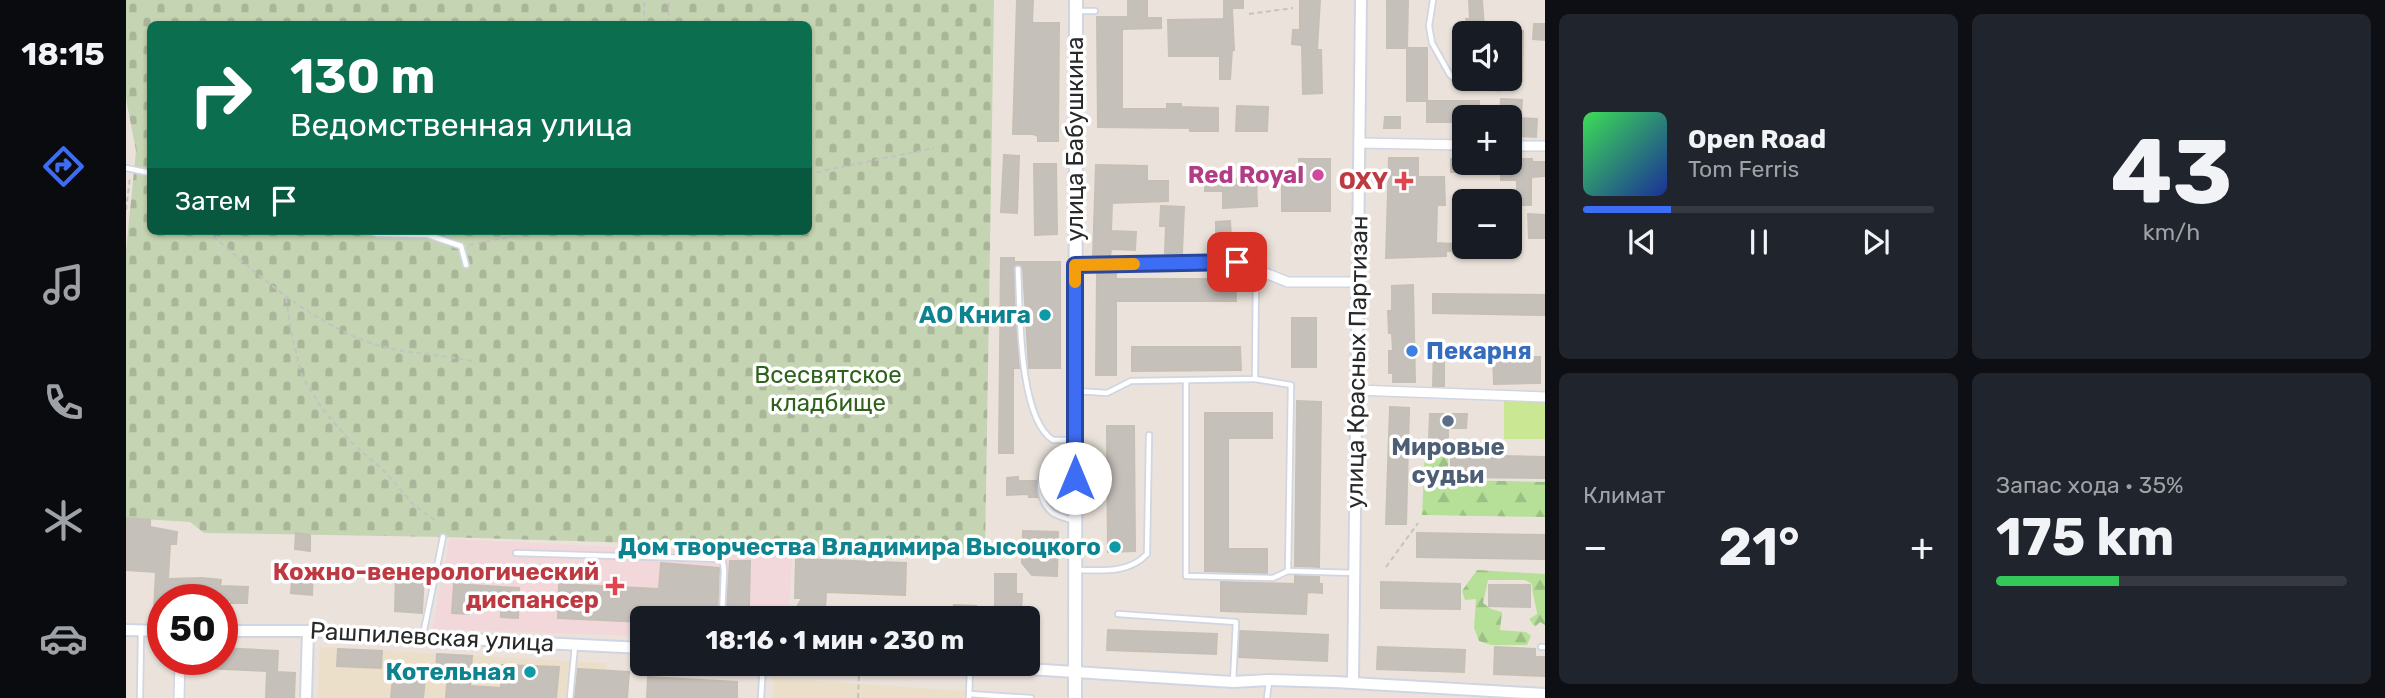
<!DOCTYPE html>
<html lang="ru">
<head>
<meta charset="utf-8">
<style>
	:root { --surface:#171b24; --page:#20242c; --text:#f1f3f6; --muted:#9ea1a6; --line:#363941; --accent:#3e6df5 }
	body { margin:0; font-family:Rubik,sans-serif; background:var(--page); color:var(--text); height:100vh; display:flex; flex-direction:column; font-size:26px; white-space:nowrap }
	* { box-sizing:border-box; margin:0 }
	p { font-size:23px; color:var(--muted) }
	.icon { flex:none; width:38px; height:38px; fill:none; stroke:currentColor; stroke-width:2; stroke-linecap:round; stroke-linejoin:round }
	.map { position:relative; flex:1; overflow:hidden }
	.side { display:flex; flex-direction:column; gap:14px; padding:14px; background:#0d0f14; width:840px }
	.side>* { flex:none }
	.hud { position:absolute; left:21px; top:21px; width:665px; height:214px; border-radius:10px; box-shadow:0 2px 5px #0004; background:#0b6e4f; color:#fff; overflow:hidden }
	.buttons { position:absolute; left:1326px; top:21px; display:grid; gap:14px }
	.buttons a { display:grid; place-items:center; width:70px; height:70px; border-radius:10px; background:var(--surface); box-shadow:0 2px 5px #0004; font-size:35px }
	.speed { position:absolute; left:21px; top:584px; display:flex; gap:14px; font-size:35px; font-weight:700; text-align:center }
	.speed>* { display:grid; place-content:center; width:91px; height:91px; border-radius:50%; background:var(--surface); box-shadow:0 2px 5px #0004; line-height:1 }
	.speed .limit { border:10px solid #d22; background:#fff; color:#111 }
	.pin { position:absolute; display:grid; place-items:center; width:60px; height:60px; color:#fff; margin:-30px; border-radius:14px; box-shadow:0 4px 10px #0006 }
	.me { position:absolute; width:77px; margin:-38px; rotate:0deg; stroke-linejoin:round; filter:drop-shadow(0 0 5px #0008) }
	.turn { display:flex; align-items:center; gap:24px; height:147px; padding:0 28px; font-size:32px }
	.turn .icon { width:91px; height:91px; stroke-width:2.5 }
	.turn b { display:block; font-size:49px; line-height:60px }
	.then { display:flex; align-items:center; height:66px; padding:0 28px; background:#0003; gap:14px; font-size:26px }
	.big { font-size:52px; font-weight:700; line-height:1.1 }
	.side .card { flex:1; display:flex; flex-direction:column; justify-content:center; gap:10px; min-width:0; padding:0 24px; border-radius:10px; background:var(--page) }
	.side .dial { align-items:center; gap:0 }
	.dial b { font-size:91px; line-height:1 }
	.song { display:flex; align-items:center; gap:21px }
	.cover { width:84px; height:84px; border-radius:10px; background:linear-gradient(135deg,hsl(130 70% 55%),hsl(230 70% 35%)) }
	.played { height:7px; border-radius:4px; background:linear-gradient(90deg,var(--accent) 25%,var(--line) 25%) }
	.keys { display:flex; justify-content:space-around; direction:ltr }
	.heat { display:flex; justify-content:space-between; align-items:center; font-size:38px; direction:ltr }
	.charge { height:10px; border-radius:5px; background:linear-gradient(90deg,#34c759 35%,var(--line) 0) }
	.side .tiles { flex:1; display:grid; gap:14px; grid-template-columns:repeat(2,1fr) }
	.trip { position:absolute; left:504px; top:606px; width:410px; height:70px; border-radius:10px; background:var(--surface); box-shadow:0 2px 5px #0004; font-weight:700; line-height:70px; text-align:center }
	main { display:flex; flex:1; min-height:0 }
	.tabs { display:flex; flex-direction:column; width:126px; justify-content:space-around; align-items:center; background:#090b0e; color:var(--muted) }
	.tabs .icon { width:49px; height:49px }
	.tabs .on { color:var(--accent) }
	.tabs b { font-size:32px; color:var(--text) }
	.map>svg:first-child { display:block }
	.education { fill:#ecdfca }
	.medical { fill:#f2d8db }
	.forest { fill:url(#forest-firs) }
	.cemetery { fill:url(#cemetery-stones); fill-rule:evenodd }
	.pitch { fill:#cae894 }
	.building { fill:#c6c0bb; stroke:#c6bfb5; stroke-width:2 }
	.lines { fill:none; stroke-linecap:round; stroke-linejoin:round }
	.service-casing { stroke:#d0d5e2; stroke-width:8 }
	.minor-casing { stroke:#d0d5e2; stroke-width:12 }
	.tertiary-casing { stroke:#d0d5e2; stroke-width:14 }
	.secondary-casing { stroke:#d0d5e2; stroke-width:16 }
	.path { stroke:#c3c3c3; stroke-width:2; stroke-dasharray:5 3.5; stroke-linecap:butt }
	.service { stroke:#fff; stroke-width:4.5 }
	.minor { stroke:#fff; stroke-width:9 }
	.tertiary { stroke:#fff; stroke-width:10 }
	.secondary { stroke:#fff; stroke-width:12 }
	.route-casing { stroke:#28479f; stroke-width:18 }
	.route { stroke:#3e6df5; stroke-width:12 }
	.slow { stroke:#f59e0b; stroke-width:12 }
	.hotel-dot { fill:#d1479c; stroke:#fff; stroke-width:2.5 }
	.health-dot { fill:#e0444e; stroke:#fff; stroke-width:2.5 }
	.culture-dot { fill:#0f9aa8; stroke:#fff; stroke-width:2.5 }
	.shop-dot { fill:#3f7fe0; stroke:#fff; stroke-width:2.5 }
	.service-dot { fill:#5c6f8a; stroke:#fff; stroke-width:2.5 }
	.labels { text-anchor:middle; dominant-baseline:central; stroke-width:7; stroke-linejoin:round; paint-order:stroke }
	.street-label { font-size:24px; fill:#292929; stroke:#fff }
	.hotel-label { font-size:24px; font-weight:bold; fill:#b23c85; stroke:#fff; text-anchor:end }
	.health-label { font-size:24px; font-weight:bold; fill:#be3a42; stroke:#fff; text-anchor:end }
	.culture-label { font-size:24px; font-weight:bold; fill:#0d838f; stroke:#fff; text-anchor:end }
	.shop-label { font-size:24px; font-weight:bold; fill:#366cbe; stroke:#fff; text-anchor:start }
	.park-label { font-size:24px; fill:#2f631b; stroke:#fff }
	.service-label { font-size:24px; font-weight:bold; fill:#4e5e75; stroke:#fff }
</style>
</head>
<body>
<main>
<nav class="tabs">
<b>18:15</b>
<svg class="icon on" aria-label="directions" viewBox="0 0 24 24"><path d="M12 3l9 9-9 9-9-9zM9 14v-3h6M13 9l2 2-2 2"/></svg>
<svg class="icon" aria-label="music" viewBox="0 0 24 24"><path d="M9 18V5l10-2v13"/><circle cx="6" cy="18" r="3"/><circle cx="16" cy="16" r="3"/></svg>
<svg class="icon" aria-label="phone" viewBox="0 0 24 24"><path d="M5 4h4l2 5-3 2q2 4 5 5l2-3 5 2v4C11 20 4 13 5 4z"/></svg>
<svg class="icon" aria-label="climate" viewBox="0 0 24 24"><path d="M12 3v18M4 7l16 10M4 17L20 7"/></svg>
<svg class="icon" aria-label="car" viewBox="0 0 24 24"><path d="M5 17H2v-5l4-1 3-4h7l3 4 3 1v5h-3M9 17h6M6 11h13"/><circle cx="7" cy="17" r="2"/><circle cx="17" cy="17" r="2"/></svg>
</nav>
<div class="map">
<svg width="1419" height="698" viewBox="0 0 1419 698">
	<defs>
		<pattern id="forest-firs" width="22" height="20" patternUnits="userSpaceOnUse" patternTransform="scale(1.75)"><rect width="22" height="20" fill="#b6e098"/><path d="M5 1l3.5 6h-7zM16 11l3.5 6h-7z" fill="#9cc083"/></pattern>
		<pattern id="cemetery-stones" width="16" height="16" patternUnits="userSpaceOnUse" patternTransform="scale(1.75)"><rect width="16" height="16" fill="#c5d4b2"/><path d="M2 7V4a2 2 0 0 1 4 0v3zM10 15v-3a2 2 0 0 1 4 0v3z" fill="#a9b699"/></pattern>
	</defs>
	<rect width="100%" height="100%" fill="#ebe3db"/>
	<g class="education">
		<path d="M194 647 480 663 477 698H192Z"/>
		<path d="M648 678 839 691V698H647Z"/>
	</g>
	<path class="medical" d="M324 539 666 555 663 618H516V636L306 629Z"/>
	<g class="forest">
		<path d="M1299 450H1322V480L1419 482V517L1296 515Z"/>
		<path d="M1351 570 1419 574V625L1414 622 1409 627 1403 619 1411 614C1410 604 1406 594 1406 584L1399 580H1362L1357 603 1365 609 1376 612 1374 630 1400 632 1405 636 1401 645H1365L1353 641 1348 628 1350 599 1339 600 1336 591Z"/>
	</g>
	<path class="cemetery" d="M0 0H868L859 554 317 537 78 533 64 522 0 518V251L10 151 0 99ZM24 24H682V231H24Z"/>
	<path class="pitch" d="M1378 400 1419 401V439H1378Z"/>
	<g class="building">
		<path d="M891 0H907L906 23H933L932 141H912V136L907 134H887Z"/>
		<path d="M1002 0H1021V18H1035V28L996 29V109H1041V104H1055V107L1092 108V131H1064V128L972 127 971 17H1002Z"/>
		<path d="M1098 0H1117V8H1106L1108 50H1106L1104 79H1094V56H1043L1042 20 1098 19Z"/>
		<path d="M1174 0H1194L1191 50H1195L1196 93 1177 94 1176 45 1166 44 1167 30H1174Z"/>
		<path d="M1261 0H1282L1281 48H1261Z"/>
		<path d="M1343 0H1356L1358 28H1341L1340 19H1344Z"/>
		<path d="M1408 24H1419V40L1407 39Z"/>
		<path d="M1384 31H1397L1396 81H1384Z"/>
		<rect x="1281" y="48" width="20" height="53"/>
		<path d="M1375 99 1396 100 1395 114H1374Z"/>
		<path d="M1301 101H1353V117H1339V122H1301Z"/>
		<path d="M1111 106 1142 107 1141 131H1110Z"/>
		<path d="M1259 117H1274V128H1258Z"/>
		<path d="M1392 118 1411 119 1410 137 1391 136Z"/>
		<path d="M878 155 893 156 891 213 875 212Z"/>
		<path d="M1384 155H1393V159H1406V162H1419V176L1405 177V205H1391V180H1375V173L1357 172V163H1384Z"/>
		<path d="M1263 158H1292V177H1318L1319 205H1311L1310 243 1328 244 1327 235 1339 234V250L1320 251V256L1260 258Z"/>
		<path d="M1339 158V172H1325V159Z"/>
		<path d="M1173 159H1204V211H1156V182H1173Z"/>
		<path d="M908 164H930L931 234 909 235Z"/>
		<path d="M970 165 1021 166V181H1042V201L986 203 985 231 1010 232 1009 250 985 249 984 257H967Z"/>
		<path d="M1079 174H1092V180L1130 178 1131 206 1097 208V191H1079Z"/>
		<path d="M1035 206 1058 207 1056 253H1039L1040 226H1034Z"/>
		<path d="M1402 214 1419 215V238H1403Z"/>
		<path d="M1104 221 1105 237 1090 238V222Z"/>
		<path d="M875 258H888V262H934V368H903L897 269 892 264 888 267 893 368H887V453H873Z"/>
		<path d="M971 274H990V279H1109L1110 301H990V375H970Z"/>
		<path d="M1287 285 1289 382H1267V373H1263V351H1267L1266 333H1263L1262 311H1266V286Z"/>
		<path d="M1307 294 1419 295V315L1307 313Z"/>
		<rect x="1166" y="318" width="24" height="49"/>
		<path d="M1006 347H1114L1115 370 1006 371Z"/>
		<path d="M1308 347H1318V386H1307Z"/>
		<path d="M1367 357H1414V383L1368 384Z"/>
		<path d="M1171 401 1195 402 1193 567 1169 566Z"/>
		<path d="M1264 407 1283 408 1280 524H1260Z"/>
		<path d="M1079 413H1146V438H1102V549H1141V573L1079 571Z"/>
		<path d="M1304 414H1341L1340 428H1322V440H1303Z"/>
		<path d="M981 426H1008L1009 551 982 552Z"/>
		<path d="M1325 455 1419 457V478L1325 477Z"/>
		<path d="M892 477V481H910L911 497H903V494L881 495V478Z"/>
		<path d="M0 518 24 520V527L51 532 50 544H44L42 579 76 578 95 580 94 586 122 587 121 603H105V600H37V610L28 609 30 572 0 570Z"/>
		<path d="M897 531 932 532 931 576 906 575 896 563Z"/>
		<path d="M170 533 184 535V551L169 549Z"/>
		<path d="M1291 533 1419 535V559L1291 557Z"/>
		<path d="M670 559 780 563 779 595 700 592 699 609 748 610V618H665L676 598H669Z"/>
		<path d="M604 561H624L623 607 601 606Z"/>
		<path d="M535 563 593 568 591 618H516V622L432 618 433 584 533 589Z"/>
		<path d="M167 567 187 568 186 595 165 593Z"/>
		<path d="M270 573 298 575 296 613 269 611Z"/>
		<path d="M869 574H890V594H896L895 613H890V618H869Z"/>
		<path d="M1169 576 1193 577V584H1196V593L1181 592 1180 614 1095 611V582L1169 584Z"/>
		<path d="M1255 582 1334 584V609L1255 608Z"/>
		<path d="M328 584 393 588 392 618 375 617V608L344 606 343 614 326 613Z"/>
		<path d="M1363 585H1404V607L1363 606Z"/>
		<path d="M828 605 850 606V618H828Z"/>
		<path d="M982 630 1091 634 1090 654 981 650Z"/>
		<path d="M1114 631 1202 635 1201 661 1113 657Z"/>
		<path d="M1252 647 1339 650 1338 672 1251 669Z"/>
		<path d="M1369 647 1409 649V657H1419V676L1368 674Z"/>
		<path d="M96 648 152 651 151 672 169 673 168 698H140L141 671 78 668V660H96Z"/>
		<path d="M212 649 256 651 255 668 211 666Z"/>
		<path d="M311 654 346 656 344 686 375 688 376 665 433 667 430 698H320L322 671H310Z"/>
		<path d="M268 667 300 670 297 698H265Z"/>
		<path d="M452 669 503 672 501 698H449Z"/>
		<path d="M522 677 611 682V698H521Z"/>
	</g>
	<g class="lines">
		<g class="service-casing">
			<g id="service">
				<path d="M1307 0 1303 26 1306 43 1324 75 1336 85 1374 88"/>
				<path d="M950 11H969"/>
				<path d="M0 168 24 173"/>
				<path d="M240 231 251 234 302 235 335 246 340 265"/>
				<path d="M892 269C894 308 892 418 927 440H946"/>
				<path d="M1129 379 1165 385 1162 571"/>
				<path d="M1060 380V576L1147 578 1162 571 1229 573"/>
				<path d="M950 391 981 393 1005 381 1129 379 1130 271"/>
				<path d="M948 457C938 459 929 461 922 468 909 480 914 503 927 513 934 517 941 519 949 521"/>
				<path d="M390 553 594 559 597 563 598 570 596 618"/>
				<path d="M950 570C975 570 1003 574 1021 554L1023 435"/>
				<path d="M992 614 1110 622 1107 682"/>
				<path d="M297 635 317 537"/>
				<path d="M1415 647H1419"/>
				<path d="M843 694 905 698"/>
				<path d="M14 698 15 631"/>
				<path d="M444 698 449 645"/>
				<path d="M635 698 637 663"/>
				<path d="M843 698 844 667"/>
				<path d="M1141 698 1143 681"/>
			</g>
		</g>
		<g class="minor-casing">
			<g id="minor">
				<path d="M1233 143 1339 145"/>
				<path d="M1384 146H1419"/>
				<path d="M949 265 1111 262 1162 282H1232"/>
				<path d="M1230 390 1419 397"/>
				<path d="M53 698 54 660"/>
			</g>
		</g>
		<g class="tertiary-casing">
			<g id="tertiary">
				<path d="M0 630 37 631"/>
				<path d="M96 631H182L516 648"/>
				<path d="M807 663 1107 682 1143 680 1209 682 1419 694"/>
				<path d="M1227 683 1235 0"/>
				<path d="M180 698 182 631"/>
			</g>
		</g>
		<g class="secondary-casing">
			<path id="secondary" d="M949 698 950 0"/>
		</g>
		<g class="path">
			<path d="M1123 14 1167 8"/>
			<path d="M518 24V0"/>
			<path d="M542 24 543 0"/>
			<path d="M682 174 808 148"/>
			<path d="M0 210 4 177"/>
			<path d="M81 231C131 274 182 321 245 343 278 354 312 354 346 361"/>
			<path d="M343 245 414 231"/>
			<path d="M160 298 165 332 176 376 197 410 225 442 259 472 287 504 310 521"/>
			<path d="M1260 567 1292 523"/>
			<path d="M732 698 733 674"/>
		</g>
		<use href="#service" class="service"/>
		<use href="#minor" class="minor"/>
		<use href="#tertiary" class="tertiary"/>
		<use href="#secondary" class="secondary"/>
	</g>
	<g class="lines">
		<g class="route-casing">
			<path id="route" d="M949 478V265L1111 262"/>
		</g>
		<use href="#route" class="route"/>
		<path class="slow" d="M949 282V265L1008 264"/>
	</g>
	<circle class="hotel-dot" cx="1192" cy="175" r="7"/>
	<g class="health-dot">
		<path d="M1274.5 170.5h7v7h7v7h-7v7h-7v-7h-7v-7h7z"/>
		<path d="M485.5 575.5h7v7h7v7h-7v7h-7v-7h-7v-7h7z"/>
	</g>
	<g class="culture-dot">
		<circle cx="919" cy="315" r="7"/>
		<circle cx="989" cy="547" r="7"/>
		<circle cx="404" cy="672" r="7"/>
	</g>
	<circle class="shop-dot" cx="1286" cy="351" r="7"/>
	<circle class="service-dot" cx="1322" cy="421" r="7"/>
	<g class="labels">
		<g class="street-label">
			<text transform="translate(949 139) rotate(-90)">улица Бабушкина</text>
			<text transform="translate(1231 362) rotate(-89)">улица Красных Партизан</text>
			<text transform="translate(306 637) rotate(3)">Рашпилевская улица</text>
		</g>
		<g class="hotel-label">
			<text x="1178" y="175">Red Royal</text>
		</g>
		<g class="health-label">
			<text x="1262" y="181">OXY</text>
			<text x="473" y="572">Кожно-венерологический<tspan x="473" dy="28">диспансер</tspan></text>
		</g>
		<g class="culture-label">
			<text x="905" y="315">АО Книга</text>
			<text x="975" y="547">Дом творчества Владимира Высоцкого</text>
			<text x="390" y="672">Котельная</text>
		</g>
		<g class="shop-label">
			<text x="1300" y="351">Пекарня</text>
		</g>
		<g class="park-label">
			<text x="702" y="375">Всесвятское<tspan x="702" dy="28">кладбище</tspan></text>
		</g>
		<g class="service-label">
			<text x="1322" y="447">Мировые<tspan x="1322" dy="28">судьи</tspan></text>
		</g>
	</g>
</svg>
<div class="buttons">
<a><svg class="icon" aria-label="sound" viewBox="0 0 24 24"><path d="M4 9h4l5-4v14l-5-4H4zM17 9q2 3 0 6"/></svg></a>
<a>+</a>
<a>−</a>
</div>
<div class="speed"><div class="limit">50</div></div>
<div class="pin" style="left:1111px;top:262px;background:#d93025"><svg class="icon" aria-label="arrive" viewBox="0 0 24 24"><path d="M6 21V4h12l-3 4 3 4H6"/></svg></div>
<svg class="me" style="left:949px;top:478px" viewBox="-20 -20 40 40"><circle r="19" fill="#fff"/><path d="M0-13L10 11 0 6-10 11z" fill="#3e6df5"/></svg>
<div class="trip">18:16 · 1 мин · 230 m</div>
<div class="hud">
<div class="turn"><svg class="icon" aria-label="right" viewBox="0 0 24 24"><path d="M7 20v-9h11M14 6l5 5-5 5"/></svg><div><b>130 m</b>Ведомственная улица</div></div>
<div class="then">Затем<svg class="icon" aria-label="arrive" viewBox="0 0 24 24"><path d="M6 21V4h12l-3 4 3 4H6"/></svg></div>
</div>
</div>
<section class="side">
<div class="tiles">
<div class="card">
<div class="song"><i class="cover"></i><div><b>Open Road</b><p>Tom Ferris</p></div></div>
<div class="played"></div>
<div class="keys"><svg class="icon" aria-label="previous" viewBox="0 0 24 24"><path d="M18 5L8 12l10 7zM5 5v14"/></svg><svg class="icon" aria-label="pause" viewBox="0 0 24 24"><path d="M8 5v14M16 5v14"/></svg><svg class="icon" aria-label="next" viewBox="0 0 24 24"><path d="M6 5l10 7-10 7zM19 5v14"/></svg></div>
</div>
<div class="card dial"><b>43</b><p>km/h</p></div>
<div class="card"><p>Климат</p>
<div class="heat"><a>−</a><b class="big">21°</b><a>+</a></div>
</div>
<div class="card"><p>Запас хода · 35%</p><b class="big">175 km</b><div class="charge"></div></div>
</div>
</section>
</main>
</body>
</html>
